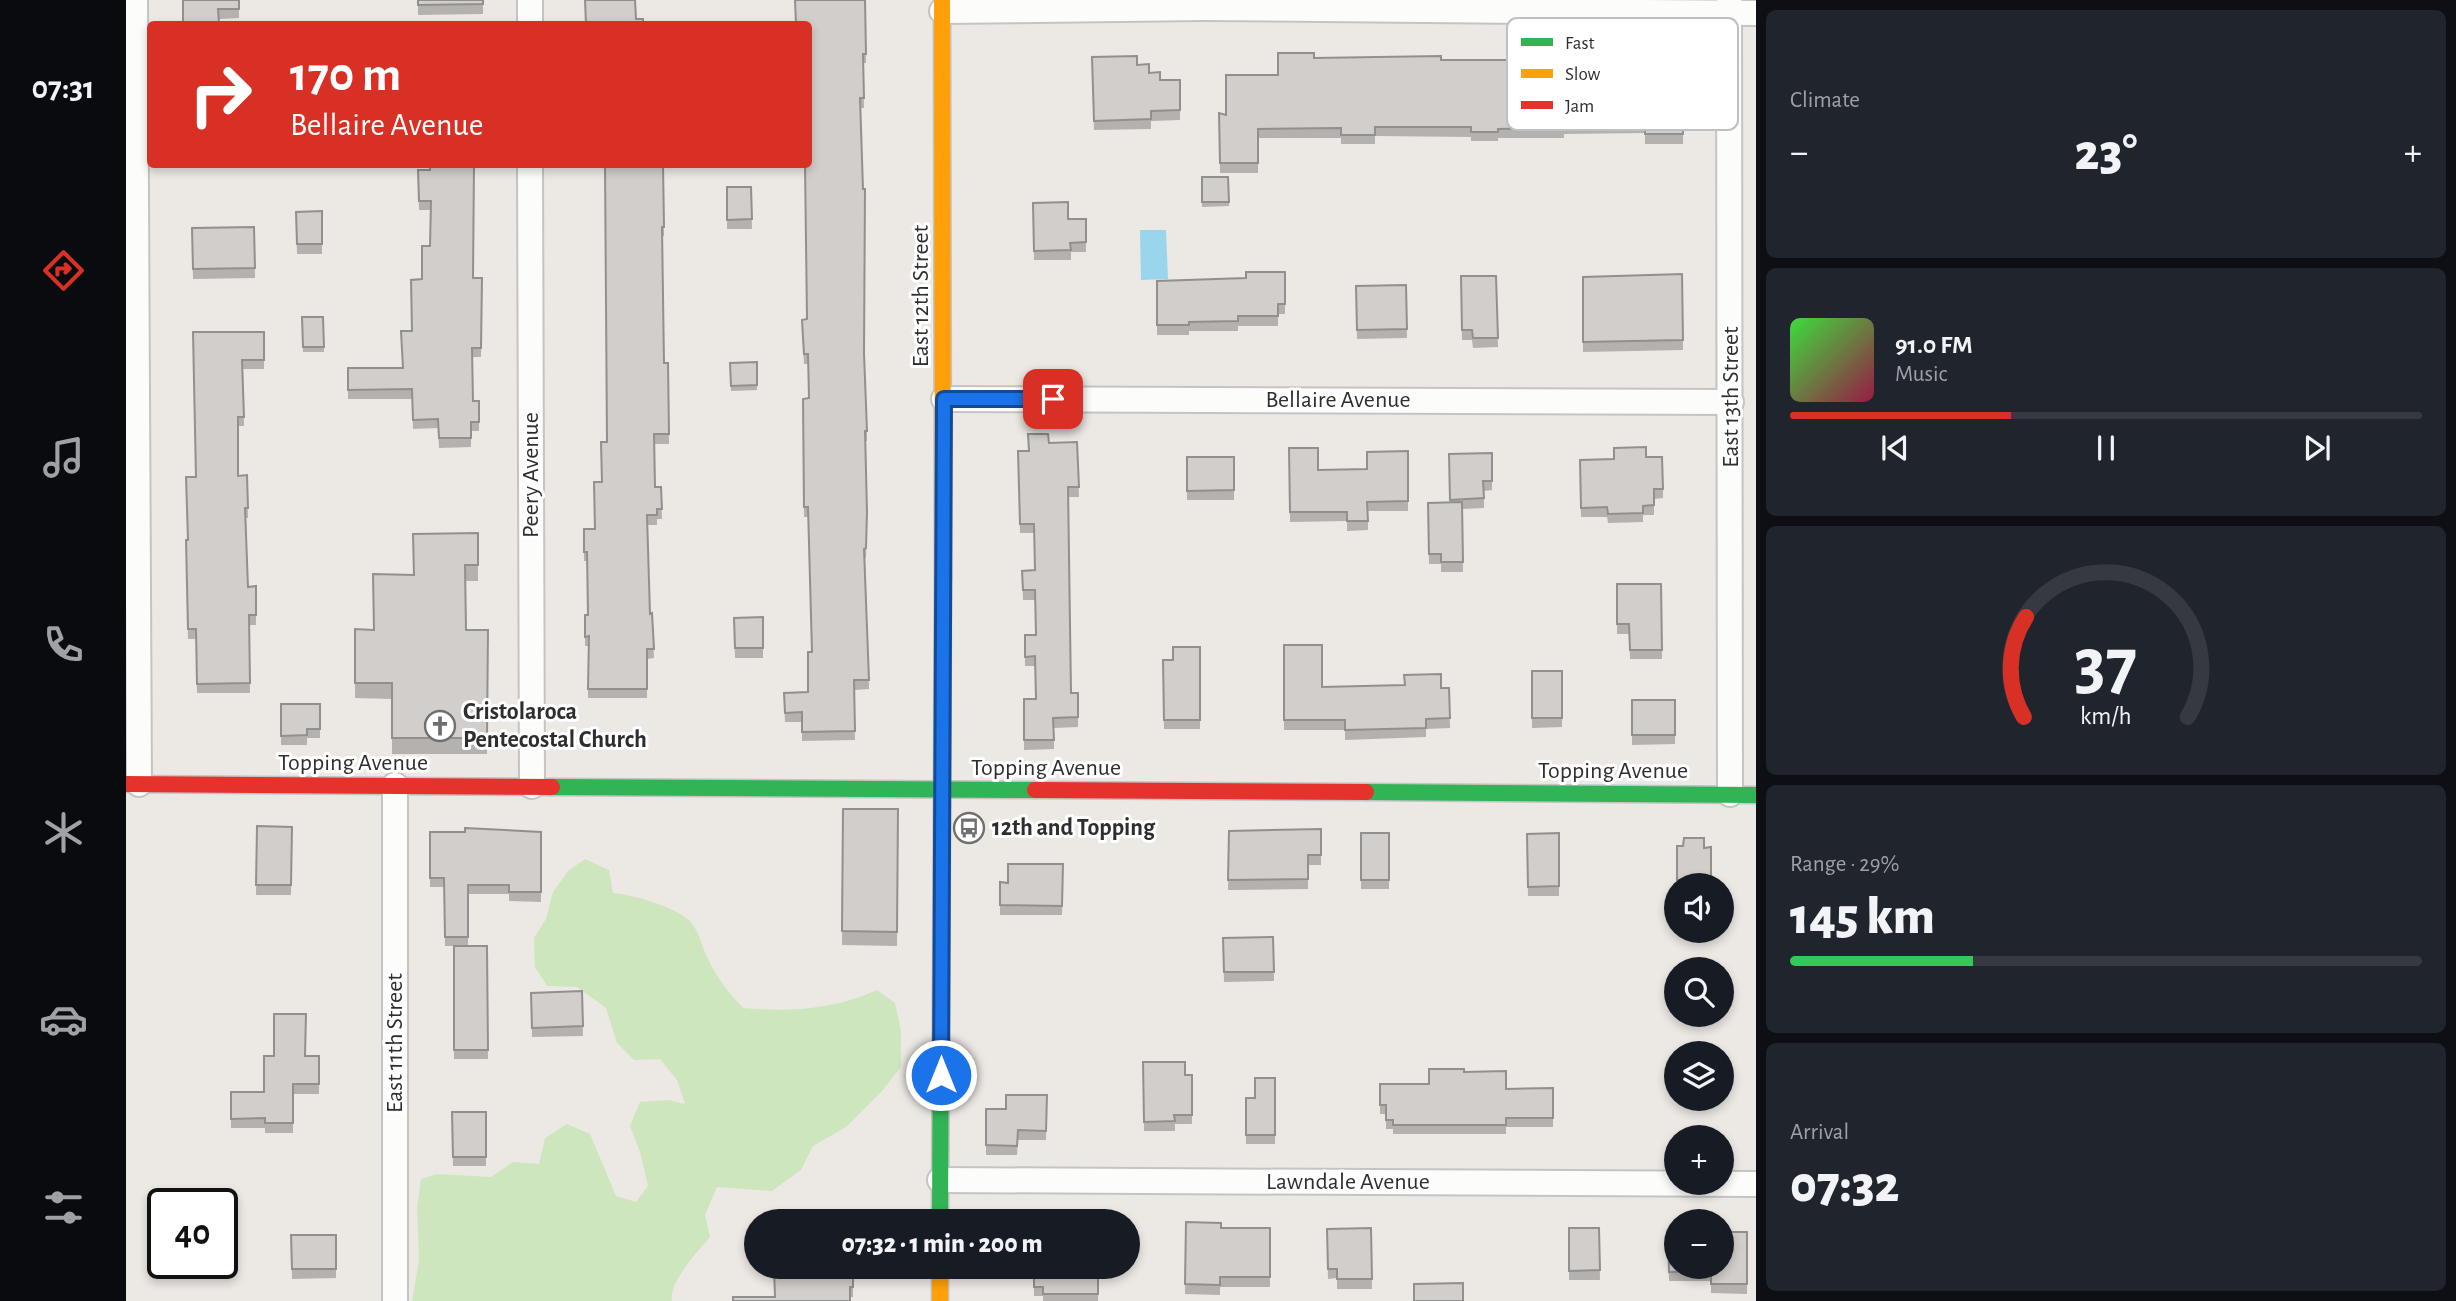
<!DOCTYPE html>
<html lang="en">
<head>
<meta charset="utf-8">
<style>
	:root { --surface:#171b24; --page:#20242c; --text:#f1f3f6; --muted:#9ea1a6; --line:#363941; --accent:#d93025 }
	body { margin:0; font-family:"Alegreya Sans",sans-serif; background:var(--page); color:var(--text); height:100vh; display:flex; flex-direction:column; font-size:26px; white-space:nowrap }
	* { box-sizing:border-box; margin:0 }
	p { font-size:23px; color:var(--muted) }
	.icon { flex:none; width:38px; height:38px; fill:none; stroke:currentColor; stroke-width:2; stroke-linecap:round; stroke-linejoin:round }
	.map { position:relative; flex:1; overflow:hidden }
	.drawer { display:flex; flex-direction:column; gap:10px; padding:10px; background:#0d0f14; width:700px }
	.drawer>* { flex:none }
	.banner { position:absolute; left:21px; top:21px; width:665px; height:147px; border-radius:7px; box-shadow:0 4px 10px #0003; background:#d93025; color:#fff; overflow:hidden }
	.fabs { position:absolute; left:1538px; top:873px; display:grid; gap:14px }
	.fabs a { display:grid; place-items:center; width:70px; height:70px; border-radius:50%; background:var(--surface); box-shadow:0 4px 10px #0003; font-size:35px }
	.speed { position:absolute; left:21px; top:1188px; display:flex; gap:14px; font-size:35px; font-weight:700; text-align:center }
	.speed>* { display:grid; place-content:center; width:91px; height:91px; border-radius:50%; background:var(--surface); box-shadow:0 4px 10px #0003; line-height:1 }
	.speed .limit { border:4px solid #111; border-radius:10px; background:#fff; color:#111 }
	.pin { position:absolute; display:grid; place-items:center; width:60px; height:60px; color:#fff; margin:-30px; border-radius:14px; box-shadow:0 4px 10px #0006 }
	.me { position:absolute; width:77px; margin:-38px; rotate:0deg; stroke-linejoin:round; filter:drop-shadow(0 0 5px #0008) }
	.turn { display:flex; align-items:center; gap:24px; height:147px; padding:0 28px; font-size:32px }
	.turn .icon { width:91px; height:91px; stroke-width:2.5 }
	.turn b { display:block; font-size:49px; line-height:60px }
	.big { font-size:52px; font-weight:800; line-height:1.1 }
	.drawer .tile { flex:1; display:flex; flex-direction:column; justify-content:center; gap:10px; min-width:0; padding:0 24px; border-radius:10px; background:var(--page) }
	.drawer .dial { align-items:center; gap:0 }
	.dial svg { height:182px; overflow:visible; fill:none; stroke:var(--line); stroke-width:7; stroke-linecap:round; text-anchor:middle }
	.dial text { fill:var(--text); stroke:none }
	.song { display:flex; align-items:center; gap:21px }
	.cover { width:84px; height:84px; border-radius:10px; background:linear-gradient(135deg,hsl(120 70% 55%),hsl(340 70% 35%)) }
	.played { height:7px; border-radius:4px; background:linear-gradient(90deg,var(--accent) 35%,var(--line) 35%) }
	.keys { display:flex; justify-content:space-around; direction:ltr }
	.heat { display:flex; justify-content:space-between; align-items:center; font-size:38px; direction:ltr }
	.charge { height:10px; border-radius:5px; background:linear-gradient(90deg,#34c759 29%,var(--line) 0) }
	.trip { position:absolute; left:618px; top:1209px; width:396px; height:70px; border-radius:35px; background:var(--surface); box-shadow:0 4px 10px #0003; font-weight:800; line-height:70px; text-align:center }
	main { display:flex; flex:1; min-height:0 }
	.menu { display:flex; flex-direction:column; width:126px; justify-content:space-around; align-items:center; background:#090b0e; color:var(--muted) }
	.menu .icon { width:49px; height:49px }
	.menu .selected { color:var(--accent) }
	.menu b { font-size:32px; color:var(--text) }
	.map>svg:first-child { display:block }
	.green { fill:#cee6be }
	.water { fill:#99d6ec }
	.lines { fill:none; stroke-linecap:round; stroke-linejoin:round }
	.street-casing { stroke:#c5c4c5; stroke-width:28 }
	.fast-casing { stroke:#c5c4c5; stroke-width:19 }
	.slow-casing { stroke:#c5c4c5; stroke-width:19 }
	.jam-casing { stroke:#c5c4c5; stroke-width:19 }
	.street { stroke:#fcfcfb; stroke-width:24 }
	.fast { stroke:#30b455; stroke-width:16 }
	.slow { stroke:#ff9f0a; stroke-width:16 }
	.jam { stroke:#e5322d; stroke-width:16 }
	.wall { fill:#b4b1af }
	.building { fill:#d1cecb; stroke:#92908e; stroke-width:2 }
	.route-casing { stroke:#114b97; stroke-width:18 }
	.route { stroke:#1a73e8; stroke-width:12 }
	.labels { text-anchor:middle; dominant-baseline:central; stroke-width:6; stroke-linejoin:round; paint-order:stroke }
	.street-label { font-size:24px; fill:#2e2e2e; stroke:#fff }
	.poi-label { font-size:24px; font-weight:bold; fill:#2e2e2e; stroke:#fff; text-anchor:start }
	.key { fill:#fff; stroke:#c0c0c0; stroke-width:2 }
	.key-label { font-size:19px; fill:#2e2e2e }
</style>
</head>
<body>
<main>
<nav class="menu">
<b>07:31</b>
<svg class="icon selected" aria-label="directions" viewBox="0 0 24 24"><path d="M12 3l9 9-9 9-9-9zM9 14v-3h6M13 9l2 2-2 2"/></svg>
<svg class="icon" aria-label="music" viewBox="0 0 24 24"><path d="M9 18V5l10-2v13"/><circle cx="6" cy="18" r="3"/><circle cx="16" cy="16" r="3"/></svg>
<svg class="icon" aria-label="phone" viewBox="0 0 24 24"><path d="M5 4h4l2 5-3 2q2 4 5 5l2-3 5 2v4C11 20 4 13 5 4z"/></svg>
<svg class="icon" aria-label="climate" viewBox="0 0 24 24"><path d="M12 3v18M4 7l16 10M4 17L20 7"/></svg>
<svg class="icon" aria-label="car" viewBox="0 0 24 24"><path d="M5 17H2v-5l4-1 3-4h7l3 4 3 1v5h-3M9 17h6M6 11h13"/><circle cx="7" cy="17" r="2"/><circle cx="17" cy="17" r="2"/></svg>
<svg class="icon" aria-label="filters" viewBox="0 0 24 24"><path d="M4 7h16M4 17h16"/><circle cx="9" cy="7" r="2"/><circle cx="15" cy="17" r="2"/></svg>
</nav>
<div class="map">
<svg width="1630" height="1301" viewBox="0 0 1630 1301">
	<rect width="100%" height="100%" fill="#ece8e4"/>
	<path class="green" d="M459 859 483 870 487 893C508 895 542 905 559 917 573 927 575 945 582 959 591 978 603 993 617 1008 664 1012 707 1010 751 990L769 1003 775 1031V1067L756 1091 720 1127 687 1146 675 1170 646 1191 591 1187 579 1215 584 1237C572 1251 542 1283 546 1301H286L293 1260 291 1208 295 1179 311 1174 365 1177 387 1162 413 1164 419 1138 441 1124 464 1134 490 1196 510 1202 522 1186 514 1152 504 1126 514 1102 543 1100 559 1104 551 1080 534 1059 508 1060 491 1043 480 1008 451 987 421 986 409 967 408 938 420 919 427 892 442 871Z"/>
	<path class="water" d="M1014 230H1040L1042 279 1015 280Z"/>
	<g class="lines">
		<g class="street-casing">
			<g id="street">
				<path d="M9 0 13 784"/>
				<path d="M404 0V24"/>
				<path d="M1603 0 1604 794"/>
				<path d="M816 11 1077 8 1630 13"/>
				<path d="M404 164 406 786"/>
				<path d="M818 399 1605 402"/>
				<path d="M814 1180 1630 1184"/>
				<path d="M269 1301V785"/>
			</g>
		</g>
		<g class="fast-casing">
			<g id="fast">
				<path d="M426 787 909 790"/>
				<path d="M1240 792 1630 795"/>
				<path d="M814 1222 817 577"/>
			</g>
		</g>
		<g class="slow-casing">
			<g id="slow">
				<path d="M816 0 817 577"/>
				<path d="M814 1267V1301"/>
			</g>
		</g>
		<g class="jam-casing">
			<g id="jam">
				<path d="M0 784 426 787"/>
				<path d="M909 790 1240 792"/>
			</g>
		</g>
		<use href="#street" class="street"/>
		<use href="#fast" class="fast"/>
		<use href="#slow" class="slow"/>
		<use href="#jam" class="jam"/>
	</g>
	<g class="wall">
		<path d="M113 0V18L92 19 57 24Z"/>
		<path d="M292 0H357V14L292 15Z"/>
		<path d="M739 0 740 63H737L738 108H735L738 354 741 431V441H740L741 522 740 558H739L743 689 728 690 729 740 676 741V722H659L658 693 682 692 686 652 682 517H678L677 399 682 398V364H678L676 329 681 319Z"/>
		<path d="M966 57 1011 65 1034 80H1054V120L1025 121V129L968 130Z"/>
		<path d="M1188 58 1315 60 1438 66 1488 70H1557V144H1519V133L1438 134V138H1372V141H1345V137L1249 136V144H1215V138H1132V173H1094L1093 113 1100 115 1152 75Z"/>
		<path d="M292 170 347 278H356L355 357H346L347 401H353V431H345V447L313 448 312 428 287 429 286 399H222V368H276L304 246V210H293Z"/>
		<path d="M1076 177 1103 202V206L1076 207Z"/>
		<path d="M538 185V236H536L538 363H542L543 444H528L529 487H535L536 519H531V525H521L524 614 526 613 528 658 521 659V698H462V646H459V625L462 615 461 561H458V529H469L476 482Z"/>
		<path d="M601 187H625L626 229H601Z"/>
		<path d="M907 203 942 219H960V252H945V260H908Z"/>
		<path d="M196 211V254H171L170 212Z"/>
		<path d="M128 227 129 278 67 279 66 228Z"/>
		<path d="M1159 272V314H1152V326H1112V331H1063V335H1031V281L1120 278Z"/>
		<path d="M1556 274 1557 350 1457 352V277Z"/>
		<path d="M1335 276H1370L1372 347 1347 348 1346 340H1336Z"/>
		<path d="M1280 285 1281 338 1231 339 1230 286Z"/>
		<path d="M176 317H197L198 352H177Z"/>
		<path d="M67 332H138V369H117L118 426H112V476L121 475 122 518H120L122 587 130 586V625H123L124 693H71L70 639H62L60 540H62L70 477Z"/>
		<path d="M631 362V390L605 391 604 363Z"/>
		<path d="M951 442 953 497H942L945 693H952V727L928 728V749L898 750V699H909V666H899V635H909V600H897L896 571 909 570 908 533H894L892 451H903L923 443Z"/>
		<path d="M1163 448 1192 470 1241 469 1282 451V511H1242V530L1221 531V521L1164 522Z"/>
		<path d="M1366 453V490L1358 491V508L1336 509 1337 572H1315V564H1303L1302 503 1324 502 1323 454Z"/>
		<rect x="1061" y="457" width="47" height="43"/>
		<path d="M1520 457 1537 489V498L1528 499V515H1517V522L1482 523 1481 517H1455L1454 460Z"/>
		<path d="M352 533V581H340V630H362L361 754H266V699L229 698V629L247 630 288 575Z"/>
		<path d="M1491 584H1535L1536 659H1504L1503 634H1491Z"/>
		<path d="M637 617V658H609L608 618Z"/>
		<path d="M1158 645 1196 687 1323 688 1324 728 1300 729V737L1219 740V730H1158Z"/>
		<path d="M1074 647V729H1038L1037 660H1047Z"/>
		<path d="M1406 671H1436V727L1406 728Z"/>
		<path d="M1506 700H1549V744L1506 745Z"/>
		<path d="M155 704H194V738H181V745H155Z"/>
		<path d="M717 809H772L771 946 716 945Z"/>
		<path d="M131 826 166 827 165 895H130Z"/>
		<path d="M1195 829V865H1182V889L1102 890 1103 831Z"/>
		<path d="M304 832H415V902L383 901V894H342V946H319L318 887H304Z"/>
		<rect x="1235" y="833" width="28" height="56"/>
		<path d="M1433 833V896H1402L1401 834Z"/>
		<path d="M1551 846 1578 848 1585 886H1551Z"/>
		<path d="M937 864 936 915H874V882L882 883Z"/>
		<path d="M1147 937 1148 981 1098 982 1097 938Z"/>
		<path d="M328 946H361L362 1059H328Z"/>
		<path d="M456 991 457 1036 406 1037 405 993Z"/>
		<path d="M179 1056H193V1094H167V1133H139V1128H105V1092H138Z"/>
		<path d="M1017 1062 1059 1075H1066V1124H1049V1131H1018Z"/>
		<path d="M1338 1072 1380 1089 1427 1088V1127H1380V1134H1267V1129H1260V1114H1254V1084H1303Z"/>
		<path d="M1149 1078V1144H1120V1098H1129Z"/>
		<path d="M921 1095 920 1140H892L891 1155H860V1109H880Z"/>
		<path d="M326 1112H360V1166H327Z"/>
		<path d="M1060 1222 1095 1228H1144V1287H1094V1295L1059 1294Z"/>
		<path d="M1245 1228 1246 1289H1211V1278L1202 1279 1201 1229Z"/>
		<path d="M1443 1228H1473L1474 1280H1443Z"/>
		<path d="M1542 1232H1621V1294L1585 1293V1281H1543Z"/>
		<path d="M165 1235H210V1278L166 1279Z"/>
		<path d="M727 1267V1297H649Z"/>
		<path d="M908 1267H972V1301H917V1296H908Z"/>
	</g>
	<g class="building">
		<path d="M57 0H113V9H92L93 24H57Z"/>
		<path d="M292 0H357V4L292 5Z"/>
		<path d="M459 0H509L510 19H517V24H460Z"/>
		<path d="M669 0H739L740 54H737L738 98H734L737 189H739L738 353 741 431H739L741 512 740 548 738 549 743 680H728L729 731 676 732V712L659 713 658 693 682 692V652H686L682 507H678L677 399 683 398 682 354H678L676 320 681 319 679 164H682V24H670Z"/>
		<path d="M1152 53H1188V58L1315 56V60H1438V66L1488 65V70H1557V134H1519V124H1438V128L1372 129V132H1345V127H1249V135H1215V128L1132 129V163H1094L1093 113 1100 115V75H1152Z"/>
		<path d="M1011 56V65L1023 64V73L1034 72V80H1054V110L1025 111V119L968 121 966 57Z"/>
		<path d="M304 164H348L347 278H356L355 348H346L347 401H353V422H345V438H313L312 419 287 420 286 389 222 390V368H277L275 331H286L285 280 296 279V246H304L305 201H293L292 170H304Z"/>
		<path d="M479 164H537L538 227H536L538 363H542L543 434H528L529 487H535L536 509H531V515H521L524 614 526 613 528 649H521V689H462L463 636 459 637V615H462L461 552H458V529H469L468 482H476L475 442H481Z"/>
		<path d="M1076 177H1102L1103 202H1076Z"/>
		<path d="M601 187H625L626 219 601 220Z"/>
		<path d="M942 202V219H960V242L944 243 945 250 908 251 907 203Z"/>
		<path d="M196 211V244H171L170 212Z"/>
		<path d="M128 227 129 268 67 269 66 228Z"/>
		<path d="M1120 272H1159V304H1152V316H1112V321L1063 322V325H1031V281L1120 278Z"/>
		<path d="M1556 274 1557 340 1457 342V277Z"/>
		<path d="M1335 276H1370L1372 338H1347L1346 330H1336Z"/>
		<path d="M1280 285 1281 329 1231 330 1230 286Z"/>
		<path d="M176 317H197L198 347H177Z"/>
		<path d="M67 332H138V360H116L118 417H112V476L121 475 122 508H119L122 587 130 586V615H123L124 683 71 684 70 629H62L60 540H62L60 477H70Z"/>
		<path d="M631 362V385L605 386 604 363Z"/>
		<path d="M902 434H922L923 443 951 442 953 487H942L945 693H952V717L927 718 928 740H898V699H910L909 656 899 657V635H910L909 590H897L896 571 909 570 908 524H894L892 451H903Z"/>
		<path d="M1520 447V457H1536L1537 489H1528V505L1517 506V513L1482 514 1481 507 1455 508 1454 460 1488 459V448Z"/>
		<path d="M1163 448H1192V470L1241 469V452L1282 451V501L1241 502 1242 521H1221V512H1164Z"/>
		<path d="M1366 453V481H1357L1358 498 1324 500 1323 454Z"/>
		<path d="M1061 457H1108V490L1061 491Z"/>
		<path d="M1336 502 1337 562H1315V554H1303L1302 503Z"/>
		<path d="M352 533V565H339L340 630H362L361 738H266V683H229V629L248 630 247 574 288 575 287 534Z"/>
		<path d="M1491 584H1535L1536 650H1504L1503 624H1491Z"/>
		<path d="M637 617V648H609L608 618Z"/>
		<path d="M1158 645H1196V687L1279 685 1278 675 1315 674V688H1323L1324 718 1300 719V728L1219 730V720H1158Z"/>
		<path d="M1047 647H1074V720H1038L1037 660H1047Z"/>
		<rect x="1406" y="671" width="30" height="47"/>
		<rect x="1506" y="700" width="43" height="35"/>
		<path d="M155 704H194V729H181V735L155 736Z"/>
		<path d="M717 809H772L771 932 716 931Z"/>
		<path d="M131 826 166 827 165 885H130Z"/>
		<path d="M339 828 415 832V892H383V885H342V937H319L318 878H304V832H339Z"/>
		<path d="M1195 829V855H1182V879L1102 880 1103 831Z"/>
		<rect x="1235" y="833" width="28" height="47"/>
		<path d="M1433 833V886L1402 887 1401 834Z"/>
		<path d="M1558 838H1578V848L1585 847V886H1559V880H1551V846H1557Z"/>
		<path d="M882 864H937L936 906 874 905V882L882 883Z"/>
		<path d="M1147 937 1148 972H1098L1097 938Z"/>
		<path d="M328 946H361L362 1050H328Z"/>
		<path d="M456 991 457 1026 406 1028 405 993Z"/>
		<path d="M148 1014H180L179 1056H193V1084H167V1123H139V1118L105 1119V1092H138V1056H148Z"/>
		<path d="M1017 1062H1059V1075H1066V1115H1048L1049 1121 1018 1122Z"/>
		<path d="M1303 1069H1338V1072L1380 1071V1089L1427 1088V1118H1380V1125H1267V1120H1260V1105H1254V1084H1303Z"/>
		<path d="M1129 1078H1149V1135H1120V1098H1129Z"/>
		<path d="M880 1095H921L920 1131 892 1130 891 1146 860 1145V1109H880Z"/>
		<path d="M326 1112H360V1157H327Z"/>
		<path d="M1060 1222 1095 1223V1228H1144V1277H1094V1285L1059 1284Z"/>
		<path d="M1245 1228 1246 1279H1211V1269H1202L1201 1229Z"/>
		<path d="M1443 1228H1473L1474 1270 1443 1271Z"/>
		<path d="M1542 1232H1550V1267H1596V1232H1621V1284H1585V1271L1543 1272Z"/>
		<path d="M165 1235H210V1269H166Z"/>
		<path d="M648 1267H727V1287H724V1301H607V1297H649Z"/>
		<path d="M908 1267H972V1294H917V1287H908Z"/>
		<path d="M1337 1283V1301H1288V1284Z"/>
	</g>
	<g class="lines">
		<g class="route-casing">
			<path id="route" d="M815 1075 818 399H927"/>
		</g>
		<use href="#route" class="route"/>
	</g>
	<defs>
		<g id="church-ring" transform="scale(1.575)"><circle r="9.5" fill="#fff" stroke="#706f6e" stroke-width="1.5"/><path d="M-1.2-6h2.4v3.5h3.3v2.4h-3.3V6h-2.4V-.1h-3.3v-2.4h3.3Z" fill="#706f6e"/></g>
		<g id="bus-ring" transform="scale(1.575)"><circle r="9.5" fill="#fff" stroke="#706f6e" stroke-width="1.5"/><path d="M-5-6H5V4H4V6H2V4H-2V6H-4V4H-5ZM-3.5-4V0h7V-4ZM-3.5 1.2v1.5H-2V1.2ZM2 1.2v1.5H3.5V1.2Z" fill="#706f6e"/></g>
	</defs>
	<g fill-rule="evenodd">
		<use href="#church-ring" x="314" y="726"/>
		<use href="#bus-ring" x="843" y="828"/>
	</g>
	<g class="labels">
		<g class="street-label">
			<text transform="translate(795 296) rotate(-90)">East 12th Street</text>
			<text transform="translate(1605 397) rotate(-90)">East 13th Street</text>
			<text x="1212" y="400">Bellaire Avenue</text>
			<text transform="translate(405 475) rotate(-90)">Peery Avenue</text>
			<text x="227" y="763">Topping Avenue</text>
			<text x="920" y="768">Topping Avenue</text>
			<text x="1487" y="771">Topping Avenue</text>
			<text transform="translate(269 1043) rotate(-90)">East 11th Street</text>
			<text x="1222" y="1182">Lawndale Avenue</text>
		</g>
		<g class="poi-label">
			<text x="337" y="712">Cristolaroca<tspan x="337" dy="28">Pentecostal Church</tspan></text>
			<text x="866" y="828">12th and Topping</text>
		</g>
	</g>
	<rect x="1381" y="18" width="231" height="112" rx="10" class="key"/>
	<rect x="1395" y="38" width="32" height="8" fill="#30b455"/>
	<rect x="1395" y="69" width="32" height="9" fill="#ff9f0a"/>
	<rect x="1395" y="101" width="32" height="8" fill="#e5322d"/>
	<g class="key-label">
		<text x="1439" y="49">Fast</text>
		<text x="1439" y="80">Slow</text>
		<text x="1439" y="112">Jam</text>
	</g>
</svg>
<div class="fabs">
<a><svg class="icon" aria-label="sound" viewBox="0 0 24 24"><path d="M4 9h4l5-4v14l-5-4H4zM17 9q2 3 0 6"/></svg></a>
<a><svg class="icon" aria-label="search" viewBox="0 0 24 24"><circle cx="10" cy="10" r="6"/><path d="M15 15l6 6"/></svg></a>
<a><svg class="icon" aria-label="layers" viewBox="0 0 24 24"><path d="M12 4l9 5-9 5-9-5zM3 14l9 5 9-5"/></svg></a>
<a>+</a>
<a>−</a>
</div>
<div class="speed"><div class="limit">40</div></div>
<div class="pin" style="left:927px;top:399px;background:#d93025"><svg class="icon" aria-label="arrive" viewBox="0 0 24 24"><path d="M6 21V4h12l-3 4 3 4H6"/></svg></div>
<svg class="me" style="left:815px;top:1075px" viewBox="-20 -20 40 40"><circle r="17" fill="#1a73e8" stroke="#fff" stroke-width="3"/><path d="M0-11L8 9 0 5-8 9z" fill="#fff"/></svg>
<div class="trip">07:32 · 1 min · 200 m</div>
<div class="banner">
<div class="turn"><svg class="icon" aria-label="right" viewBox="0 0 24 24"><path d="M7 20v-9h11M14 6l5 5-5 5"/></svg><div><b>170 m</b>Bellaire Avenue</div></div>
</div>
</div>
<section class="drawer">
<div class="tile"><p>Climate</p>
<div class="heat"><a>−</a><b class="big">23°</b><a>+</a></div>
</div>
<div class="tile">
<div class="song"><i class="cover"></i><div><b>91.0 FM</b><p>Music</p></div></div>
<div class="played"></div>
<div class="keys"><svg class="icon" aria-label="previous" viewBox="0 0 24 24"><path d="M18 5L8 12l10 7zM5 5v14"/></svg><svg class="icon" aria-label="pause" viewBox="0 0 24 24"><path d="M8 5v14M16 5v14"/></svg><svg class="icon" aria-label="next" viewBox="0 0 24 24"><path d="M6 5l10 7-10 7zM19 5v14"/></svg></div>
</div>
<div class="tile dial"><svg viewBox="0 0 100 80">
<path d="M14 69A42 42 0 1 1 86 69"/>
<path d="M14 69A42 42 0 0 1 15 25" stroke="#d93025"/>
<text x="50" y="56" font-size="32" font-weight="700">37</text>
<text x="50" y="72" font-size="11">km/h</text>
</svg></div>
<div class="tile"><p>Range · 29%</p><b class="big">145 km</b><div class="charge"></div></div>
<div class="tile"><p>Arrival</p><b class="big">07:32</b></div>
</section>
</main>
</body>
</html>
